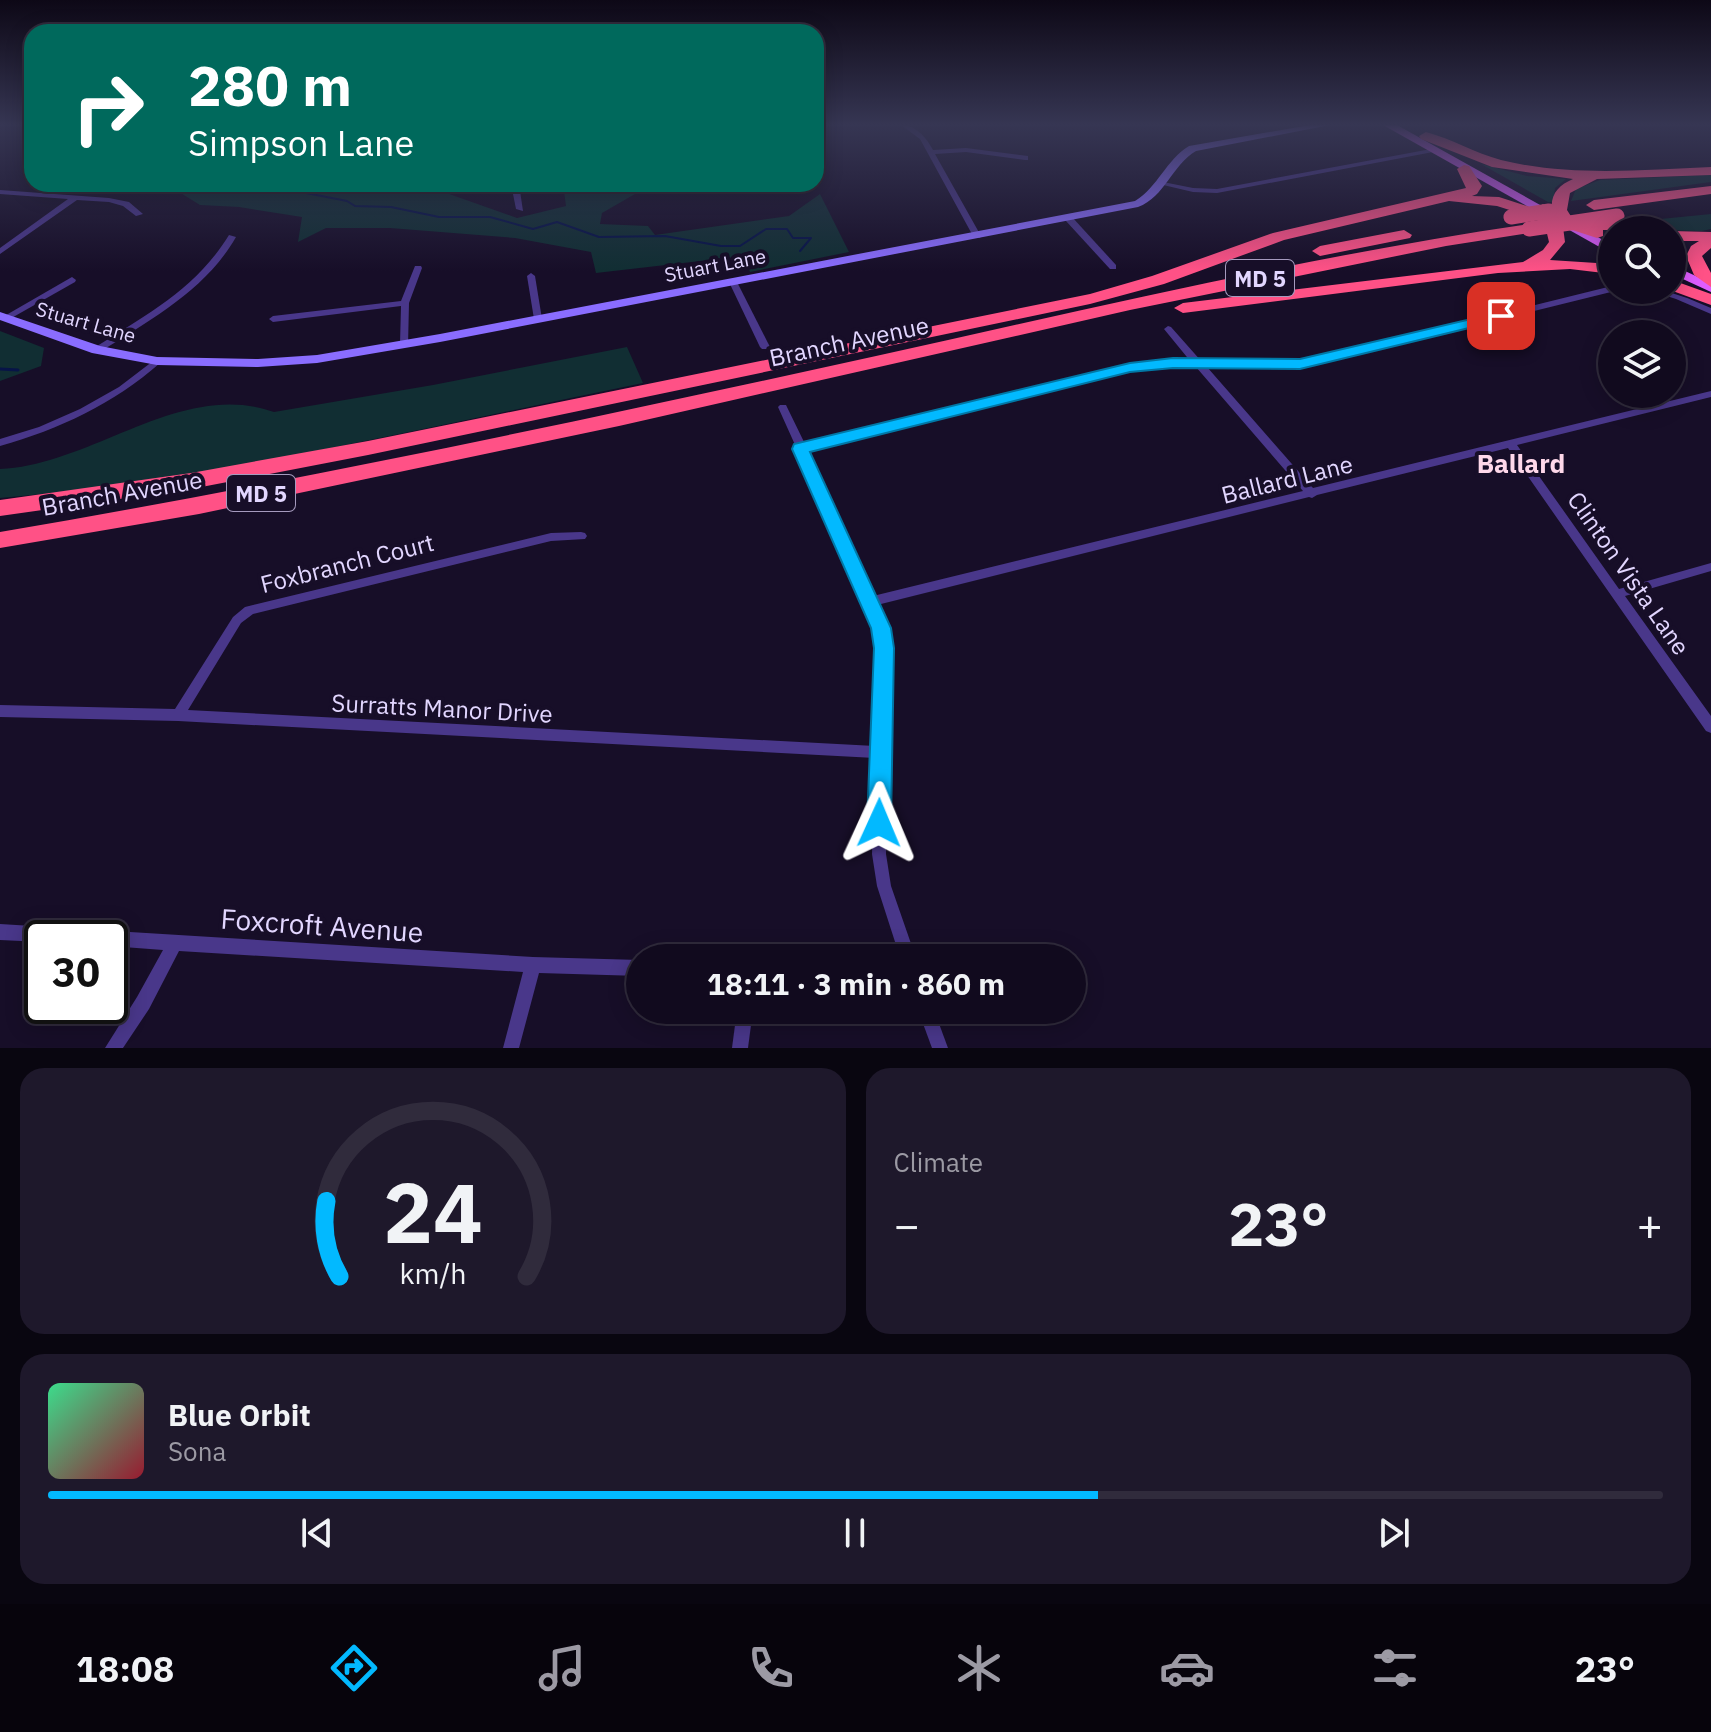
<!DOCTYPE html>
<html lang="en">
<head>
<meta charset="utf-8">
<style>
	:root { --surface:#110a1e; --page:#1e182b; --text:#f1f3f6; --muted:#9c9aa4; --line:#302b3c; --accent:#02b9ff }
	body { margin:0; font-family:"IBM Plex Sans",sans-serif; background:var(--page); color:var(--text); height:100vh; display:flex; flex-direction:column; font-size:30px; white-space:nowrap }
	* { box-sizing:border-box; margin:0 }
	p { font-size:26px; color:var(--muted) }
	.icon { flex:none; width:44px; height:44px; fill:none; stroke:currentColor; stroke-width:2; stroke-linecap:round; stroke-linejoin:round }
	.map { position:relative; height:1048px; overflow:hidden }
	.details { display:flex; flex-direction:column; gap:20px; padding:20px; background:#090610; flex:1 }
	.details>* { flex:none }
	.hud { position:absolute; left:24px; top:24px; width:800px; height:168px; border-radius:24px; box-shadow:0 4px 20px #0003,0 0 0 2px var(--line); background:#00695c; color:#fff; overflow:hidden }
	.buttons { position:absolute; left:1598px; top:216px; display:grid; gap:16px }
	.buttons a { display:grid; place-items:center; width:88px; height:88px; border-radius:50%; background:var(--surface); box-shadow:0 4px 20px #0003,0 0 0 2px var(--line); font-size:40px }
	.speed { position:absolute; left:24px; top:920px; display:flex; gap:16px; font-size:40px; font-weight:700; text-align:center }
	.speed>* { display:grid; place-content:center; width:104px; height:104px; border-radius:50%; background:var(--surface); box-shadow:0 4px 20px #0003,0 0 0 2px var(--line); line-height:1 }
	.speed .limit { border:4px solid #111; border-radius:12px; background:#fff; color:#111 }
	.pin { position:absolute; display:grid; place-items:center; width:68px; height:68px; color:#fff; margin:-34px; border-radius:16px; box-shadow:0 4px 12px #0006 }
	.me { position:absolute; width:88px; margin:-44px; rotate:1deg; stroke-linejoin:round; filter:drop-shadow(0 0 6px #0008) }
	.turn { display:flex; align-items:center; gap:28px; height:168px; padding:0 32px; font-size:36px }
	.turn .icon { width:104px; height:104px; stroke-width:2.5 }
	.turn b { display:block; font-size:56px; line-height:68px }
	.big { font-size:60px; font-weight:700; line-height:1.1 }
	.details .widget { flex:1; display:flex; flex-direction:column; justify-content:center; gap:12px; min-width:0; padding:0 28px; border-radius:24px; background:var(--page) }
	.details .dial { align-items:center; gap:0 }
	.dial svg { height:208px; overflow:visible; fill:none; stroke:var(--line); stroke-width:7; stroke-linecap:round; text-anchor:middle }
	.dial text { fill:var(--text); stroke:none }
	.song { display:flex; align-items:center; gap:24px }
	.cover { width:96px; height:96px; border-radius:12px; background:linear-gradient(135deg,hsl(150 70% 55%),hsl(350 70% 35%)) }
	.played { height:8px; border-radius:4px; background:linear-gradient(90deg,var(--accent) 65%,var(--line) 65%) }
	.keys { display:flex; justify-content:space-around; direction:ltr }
	.heat { display:flex; justify-content:space-between; align-items:center; font-size:44px; direction:ltr }
	.details .tiles { flex:1; display:grid; gap:20px; grid-template-columns:1fr 1fr }
	.widget:last-child { grid-column:span 2 }
	.trip { position:absolute; left:626px; top:944px; width:460px; height:80px; border-radius:40px; background:var(--surface); box-shadow:0 4px 20px #0003,0 0 0 2px var(--line); font-weight:700; line-height:80px; text-align:center }
	.tab-bar { display:flex; height:128px; justify-content:space-around; align-items:center; background:#07040c; color:var(--muted) }
	.tab-bar .icon { width:56px; height:56px }
	.tab-bar .selected { color:var(--accent) }
	.tab-bar b { font-size:36px; color:var(--text) }
	.map>svg:first-child { display:block }
	.green { fill:#112e33 }
	.lines { fill:none; stroke-linecap:round; stroke-linejoin:round }
	.stream-far1 { stroke:#071448; stroke-width:2 }
	.stream { stroke:#071448; stroke-width:3 }
	.street { fill:#49378a; fill-rule:evenodd }
	.secondary { fill:#8a6dff; fill-rule:evenodd }
	.primary { fill:#df5dff; fill-rule:evenodd }
	.highway { fill:#ff5186; fill-rule:evenodd }
	.highway-bridge { stroke:#ff5186; stroke-width:15 }
	.route { fill:#02b9ff; stroke:#0178a6; stroke-width:2 }
	.labels { text-anchor:middle; dominant-baseline:central; stroke-width:8; stroke-linejoin:round; paint-order:stroke }
	.far-street-label { font-size:20px; fill:#e2d6ff; stroke:#170e28 }
	.shield { fill:#170e28; stroke:#a59abe; stroke-width:2 }
	.shield-label { font-size:22px; font-weight:bold; fill:#e2d6ff }
	.street-label { font-size:24px; fill:#e2d6ff; stroke:#170e28 }
	.neighbourhood-label { font-size:26px; font-weight:bold; fill:#ffd8ea; stroke:#170e28 }
	.near-street-label { font-size:28px; fill:#e2d6ff; stroke:#170e28 }
</style>
</head>
<body>
<div class="map">
<svg width="1711" height="1048" viewBox="0 0 1711 1048">
	<rect width="100%" height="100%" fill="#170e28"/>
	<g class="green">
		<path d="M1481 164 1527 176 1566 179 1555 188 1553 202H1548Z"/>
		<path d="M1711 175V182L1571 201 1576 189 1600 180Z"/>
		<path d="M166 184H421L517 218 566 206 563 184H641L642 190 602 213 600 224 648 226 655 235 789 216 820 194 849 252 750 272 744 256 596 273 591 252 515 238 390 228H326L298 242 302 217 239 207 200 205Z"/>
		<path d="M1711 214V229L1702 231 1643 230 1610 224Z"/>
		<path d="M0 331 44 348 41 366 0 381Z"/>
		<path d="M627 347 643 383C430 426 217 479 0 498V469C93 465 181 379 274 412L433 385Z"/>
	</g>
	<g class="lines">
		<g class="stream-far1">
			<path d="M248 184 254 189"/>
			<path d="M263 184 268 193 296 191 347 201 355 206 391 207 439 217H490L533 229 557 222 599 237 665 236 721 246H740L766 229H787L793 238H811L800 251"/>
		</g>
		<path class="stream" d="M0 369 18 370"/>
		<g class="street">
			<path d="M901 125C916 125 926 137 933 150L966 148 1028 156V160H1025L966 152 935 154 981 236 980 238 973 236 920 139Z"/>
			<path d="M1431 149 1433 150V152L1217 193 1193 192 1159 184 1163 182 1193 188 1217 189Z"/>
			<path d="M511 184H519L523 211 516 209Z"/>
			<path d="M685 184H694L688 190H682L681 188Z"/>
			<path d="M768 184H776L771 192H768L764 190Z"/>
			<path d="M0 190 109 198 129 202 143 214 136 216 123 206 109 202 77 200 0 254V248L68 199 0 194Z"/>
			<path d="M1066 217H1072L1116 265V269H1110L1066 221Z"/>
			<path d="M229 235 236 237C205 291 151 319 100 352H94V348C146 315 196 289 229 235Z"/>
			<path d="M415 266H421L422 268 409 303 408 346 405 347 400 344 401 306 273 322 269 319 273 316 401 301Z"/>
			<path d="M531 273 535 276 542 319 538 322 534 319 527 276Z"/>
			<path d="M72 277 76 280 75 282 8 320H2L1 318Z"/>
			<path d="M733 279 737 282 770 347 768 349H762L760 347 729 282Z"/>
			<path d="M1612 286V290L1615 291 1320 364 1273 368 1207 367 1313 488 1711 391V397L1517 445 1619 589 1711 563V571L1625 596 1711 716V733L1706 731 1508 448 1317 495 1312 498 1309 497 877 605 887 628 890 648 886 854 891 886 916 958H881L883 952 897 948 877 886 872 854 875 758 178 721 0 717V705L175 709 233 617 245 607 551 533 581 532 585 533 587 536 585 539 551 541 253 614 241 623 188 710 875 746 878 648 875 628 798 452 795 449 796 447 778 407 780 405H786L805 444 1130 365 1191 362 1164 329 1168 326 1171 327 1202 362H1273L1320 358ZM1196 367 1303 491 873 596 807 451 1130 371Z"/>
			<path d="M1648 290C1671 290 1690 299 1711 308V314L1676 299Z"/>
			<path d="M157 358 160 359V363C113 404 60 429 0 446V439L39 427 80 409 119 387Z"/>
			<path d="M0 924 533 957 640 960V976L539 973 519 1048H503L523 972 179 951 149 1009 123 1048H105L137 997 163 950 110 946V938H42V942L0 940Z"/>
			<path d="M737 1010H753L748 1048H732Z"/>
			<path d="M918 1010H934L948 1048H932Z"/>
		</g>
		<path class="secondary" d="M1310 125H1330L1196 151C1172 165 1165 197 1138 207L440 342 317 363 258 367 157 365 92 353 0 320V312L100 346 157 357 258 359 317 355 440 334 1135 201C1158 187 1166 160 1189 146Z"/>
		<g class="primary">
			<path d="M1383 125H1397L1612 245V254Z"/>
			<path d="M1672 265 1711 283V292L1672 274Z"/>
		</g>
		<g class="highway">
			<path d="M1426 132C1452 139 1475 153 1501 160 1569 177 1642 170 1711 167V175L1597 179 1570 193 1567 210 1574 221 1586 217 1629 227 1631 230H1603V236L1597 238 1563 227 1565 242 1550 260 1612 264V274L1570 269 1498 273 1183 313 1174 308 1183 303 1523 262 1543 250 1549 242 1544 221 1497 206 1449 201 1284 240 1164 284 1090 304 368 455 191 489 0 516V500L191 473 368 441 1090 294 1152 276 1273 233 1466 188 1457 169 1464 165 1469 166 1482 186 1477 194 1472 196 1499 197 1536 209 1543 204 1552 210C1550 194 1559 185 1573 179L1492 167 1421 139 1419 136Z"/>
			<path d="M1711 186V194L1594 210 1586 205 1594 200Z"/>
			<path d="M1529 224 1537 229 1535 232 1446 246 1130 310 619 426 199 514 0 548V532C294 482 585 420 876 356 1092 308 1310 256 1529 224Z"/>
			<path d="M1404 230 1412 235 1410 238 1320 256 1312 251 1320 246Z"/>
			<path d="M1672 231 1711 232V248L1702 256 1711 273V287L1694 275 1686 256 1691 246 1699 241H1672Z"/>
			<path d="M1672 280 1711 294V305L1670 290Z"/>
		</g>
		<g class="highway-bridge">
			<path d="M1511 217 1549 211"/>
			<path d="M1529 229 1617 216"/>
		</g>
	</g>
	<linearGradient id="sky" x2="0" y2="1"><stop stop-color="#0d0816"/><stop offset="0.46" stop-color="#363653"/><stop offset="1" stop-color="#363653" stop-opacity="0"/></linearGradient>
	<rect width="1711" height="271" fill="url(#sky)"/>
	<path class="route" d="M1501 312 1508 316 1506 319 1300 369 1173 368 1130 372 810 452 891 628 894 648 891 823 887 831 879 834 871 831 867 823 874 648 871 628 792 449 794 444 1130 363 1173 358 1300 359Z"/>
	<g class="labels">
		<g class="far-street-label">
			<text transform="translate(715 265) rotate(-11)">Stuart Lane</text>
			<text transform="translate(86 322) rotate(16)">Stuart Lane</text>
		</g>
		<g class="shield">
			<rect x="1226" y="260" width="68" height="36" rx="6"/>
			<rect x="227" y="475" width="68" height="36" rx="6"/>
		</g>
		<g class="shield-label">
			<text x="1260" y="278">MD 5</text>
			<text x="261" y="493">MD 5</text>
		</g>
		<g class="street-label">
			<text transform="translate(849 341) rotate(-12)">Branch Avenue</text>
			<text transform="translate(1287 479) rotate(-14)">Ballard Lane</text>
			<text transform="translate(122 493) rotate(-10)">Branch Avenue</text>
			<text transform="translate(347 563) rotate(-14)">Foxbranch Court</text>
			<text transform="translate(1629 573) rotate(55)">Clinton Vista Lane</text>
			<text transform="translate(442 708) rotate(3)">Surratts Manor Drive</text>
		</g>
		<g class="neighbourhood-label">
			<text x="1521" y="463">Ballard</text>
		</g>
		<g class="near-street-label">
			<text transform="translate(322 925) rotate(4)">Foxcroft Avenue</text>
		</g>
	</g>
</svg>
<div class="buttons">
<a><svg class="icon" aria-label="search" viewBox="0 0 24 24"><circle cx="10" cy="10" r="6"/><path d="M15 15l6 6"/></svg></a>
<a><svg class="icon" aria-label="layers" viewBox="0 0 24 24"><path d="M12 4l9 5-9 5-9-5zM3 14l9 5 9-5"/></svg></a>
</div>
<div class="speed"><div class="limit">30</div></div>
<div class="pin" style="left:1501px;top:316px;background:#d93025"><svg class="icon" aria-label="arrive" viewBox="0 0 24 24"><path d="M6 21V4h12l-3 4 3 4H6"/></svg></div>
<svg class="me" style="left:879px;top:823px" viewBox="-20 -20 40 40"><path d="M0-17L14 15 0 8-14 15z" fill="#02b9ff" stroke="#fff" stroke-width="4"/></svg>
<div class="trip">18:11 · 3 min · 860 m</div>
<div class="hud">
<div class="turn"><svg class="icon" aria-label="right" viewBox="0 0 24 24"><path d="M7 20v-9h11M14 6l5 5-5 5"/></svg><div><b>280 m</b>Simpson Lane</div></div>
</div>
</div>
<section class="details">
<div class="tiles">
<div class="widget dial"><svg viewBox="0 0 100 80">
<path d="M14 69A42 42 0 1 1 86 69"/>
<path d="M14 69A42 42 0 0 1 9 40" stroke="#02b9ff"/>
<text x="50" y="56" font-size="32" font-weight="700">24</text>
<text x="50" y="72" font-size="11">km/h</text>
</svg></div>
<div class="widget"><p>Climate</p>
<div class="heat"><a>−</a><b class="big">23°</b><a>+</a></div>
</div>
<div class="widget">
<div class="song"><i class="cover"></i><div><b>Blue Orbit</b><p>Sona</p></div></div>
<div class="played"></div>
<div class="keys"><svg class="icon" aria-label="previous" viewBox="0 0 24 24"><path d="M18 5L8 12l10 7zM5 5v14"/></svg><svg class="icon" aria-label="pause" viewBox="0 0 24 24"><path d="M8 5v14M16 5v14"/></svg><svg class="icon" aria-label="next" viewBox="0 0 24 24"><path d="M6 5l10 7-10 7zM19 5v14"/></svg></div>
</div>
</div>
</section>
<nav class="tab-bar">
<b>18:08</b>
<svg class="icon selected" aria-label="directions" viewBox="0 0 24 24"><path d="M12 3l9 9-9 9-9-9zM9 14v-3h6M13 9l2 2-2 2"/></svg>
<svg class="icon" aria-label="music" viewBox="0 0 24 24"><path d="M9 18V5l10-2v13"/><circle cx="6" cy="18" r="3"/><circle cx="16" cy="16" r="3"/></svg>
<svg class="icon" aria-label="phone" viewBox="0 0 24 24"><path d="M5 4h4l2 5-3 2q2 4 5 5l2-3 5 2v4C11 20 4 13 5 4z"/></svg>
<svg class="icon" aria-label="climate" viewBox="0 0 24 24"><path d="M12 3v18M4 7l16 10M4 17L20 7"/></svg>
<svg class="icon" aria-label="car" viewBox="0 0 24 24"><path d="M5 17H2v-5l4-1 3-4h7l3 4 3 1v5h-3M9 17h6M6 11h13"/><circle cx="7" cy="17" r="2"/><circle cx="17" cy="17" r="2"/></svg>
<svg class="icon" aria-label="filters" viewBox="0 0 24 24"><path d="M4 7h16M4 17h16"/><circle cx="9" cy="7" r="2"/><circle cx="15" cy="17" r="2"/></svg>
<b>23°</b>
</nav>
</body>
</html>
